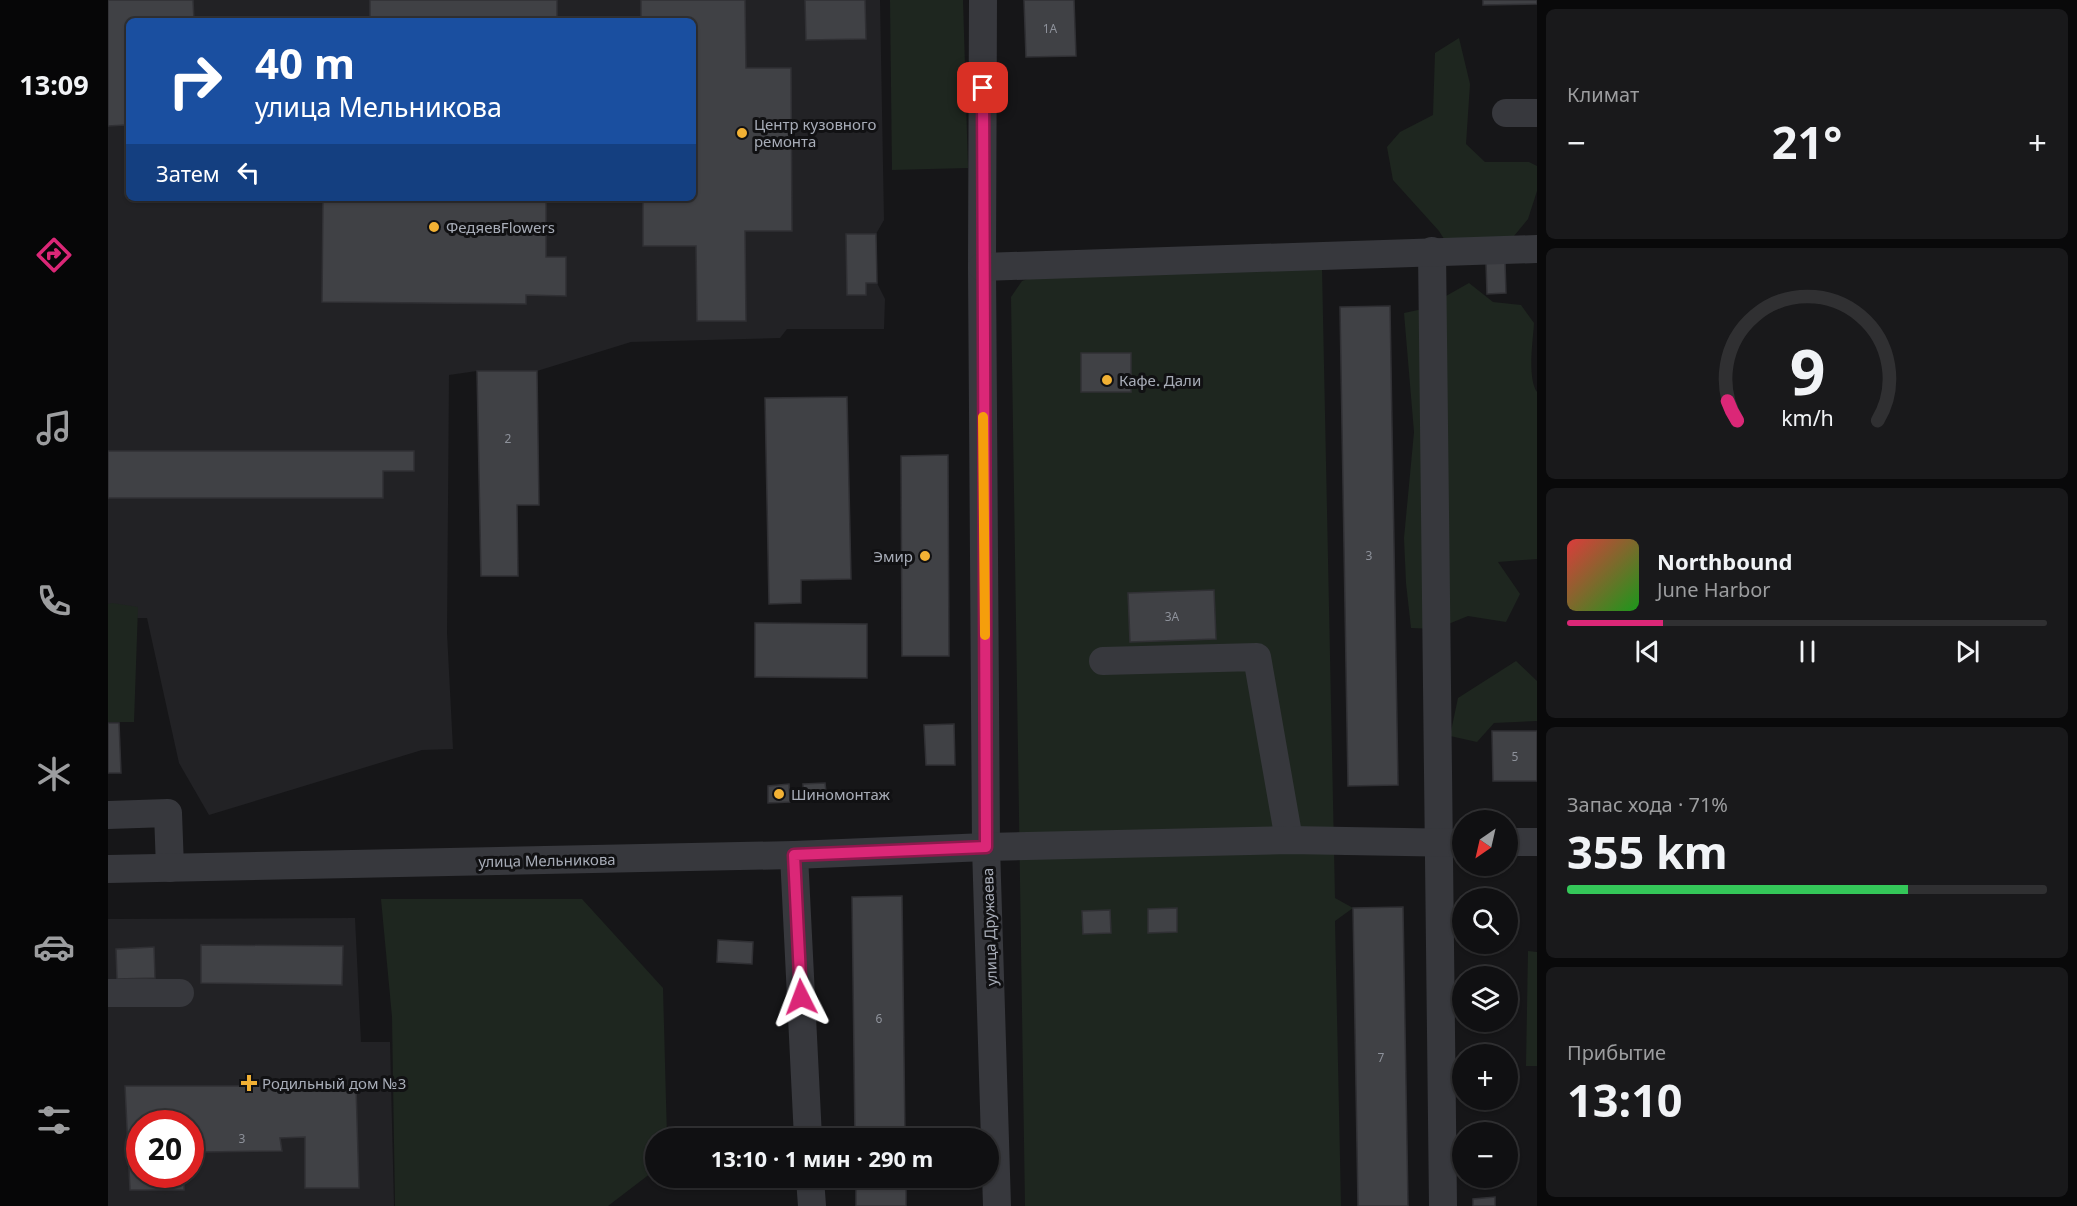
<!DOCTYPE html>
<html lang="ru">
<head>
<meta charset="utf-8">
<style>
	:root { --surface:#101012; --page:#19191b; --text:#f1f3f6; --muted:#9c9d9f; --line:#303032; --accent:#db2777 }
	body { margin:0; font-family:"Noto Sans",sans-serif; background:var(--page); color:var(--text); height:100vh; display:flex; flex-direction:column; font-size:22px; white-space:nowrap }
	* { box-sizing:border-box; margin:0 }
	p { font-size:20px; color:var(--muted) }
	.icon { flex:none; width:33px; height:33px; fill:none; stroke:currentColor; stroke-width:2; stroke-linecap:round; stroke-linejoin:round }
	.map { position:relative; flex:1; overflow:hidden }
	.sheet { display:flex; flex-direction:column; gap:9px; padding:9px; background:#09090a; width:540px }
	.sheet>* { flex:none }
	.banner { position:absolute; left:18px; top:18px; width:570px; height:183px; border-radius:9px; box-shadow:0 2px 4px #0004,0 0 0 2px var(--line); background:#1a4fa0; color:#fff; overflow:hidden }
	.needle { width:39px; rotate:214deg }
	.buttons { position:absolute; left:1344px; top:810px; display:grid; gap:12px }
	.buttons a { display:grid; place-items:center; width:66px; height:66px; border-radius:50%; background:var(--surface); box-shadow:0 2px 4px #0004,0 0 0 2px var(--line); font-size:30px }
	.speed { position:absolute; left:18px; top:1110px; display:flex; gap:12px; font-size:30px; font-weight:700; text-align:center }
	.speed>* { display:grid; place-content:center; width:78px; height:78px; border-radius:50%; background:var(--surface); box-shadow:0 2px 4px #0004,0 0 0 2px var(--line); line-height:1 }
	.speed .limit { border:9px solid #d22; background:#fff; color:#111 }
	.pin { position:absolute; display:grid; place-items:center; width:51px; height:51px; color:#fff; margin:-26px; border-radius:12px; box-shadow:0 3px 9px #0006 }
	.me { position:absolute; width:66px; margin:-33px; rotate:357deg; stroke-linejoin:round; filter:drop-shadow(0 0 4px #0008) }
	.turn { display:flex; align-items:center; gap:21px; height:126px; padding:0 30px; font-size:27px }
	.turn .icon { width:78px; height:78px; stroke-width:2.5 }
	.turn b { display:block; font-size:42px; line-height:51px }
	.then { display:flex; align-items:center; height:57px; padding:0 30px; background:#0003; gap:12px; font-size:22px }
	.big { font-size:45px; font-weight:700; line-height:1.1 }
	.sheet .widget { flex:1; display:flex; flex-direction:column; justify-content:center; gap:9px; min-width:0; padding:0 21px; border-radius:9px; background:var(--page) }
	.sheet .dial { align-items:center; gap:0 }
	.dial svg { height:156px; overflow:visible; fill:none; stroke:var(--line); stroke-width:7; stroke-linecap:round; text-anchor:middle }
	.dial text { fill:var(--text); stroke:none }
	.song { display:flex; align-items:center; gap:18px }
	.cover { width:72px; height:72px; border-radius:9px; background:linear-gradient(135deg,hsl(0 70% 55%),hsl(120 70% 35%)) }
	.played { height:6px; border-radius:3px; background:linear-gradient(90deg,var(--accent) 20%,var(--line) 20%) }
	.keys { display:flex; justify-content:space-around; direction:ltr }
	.heat { display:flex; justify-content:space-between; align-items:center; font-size:33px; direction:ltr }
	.charge { height:9px; border-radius:4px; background:linear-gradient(90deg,#34c759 71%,var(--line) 0) }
	.trip { position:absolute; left:537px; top:1128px; width:354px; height:60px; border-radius:30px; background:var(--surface); box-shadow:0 2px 4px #0004,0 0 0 2px var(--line); font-weight:700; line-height:60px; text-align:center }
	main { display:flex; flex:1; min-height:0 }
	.menu { display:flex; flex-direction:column; width:108px; justify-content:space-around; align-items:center; background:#060607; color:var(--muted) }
	.menu .icon { width:42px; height:42px }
	.menu .selected { color:var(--accent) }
	.menu b { font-size:27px; color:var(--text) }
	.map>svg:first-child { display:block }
	.built { fill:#222225; fill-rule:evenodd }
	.green { fill:#1e261f }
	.building { fill:#404145; stroke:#303034; stroke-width:1.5 }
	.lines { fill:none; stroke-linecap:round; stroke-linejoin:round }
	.minor { stroke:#37383d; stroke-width:28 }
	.route-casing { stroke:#8e194d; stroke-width:15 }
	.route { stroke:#db2777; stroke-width:10 }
	.slow { stroke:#f59e0b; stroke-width:10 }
	.poi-dot { fill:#f2b134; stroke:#111113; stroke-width:2 }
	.labels { text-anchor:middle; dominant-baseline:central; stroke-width:6; stroke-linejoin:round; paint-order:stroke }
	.number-label { font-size:12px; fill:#8e929b }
	.poi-label { font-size:15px; fill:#a8adb8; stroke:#111113; text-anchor:start }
	.street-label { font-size:15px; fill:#a8adb8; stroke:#111113 }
</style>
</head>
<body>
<main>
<nav class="menu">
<b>13:09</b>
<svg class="icon selected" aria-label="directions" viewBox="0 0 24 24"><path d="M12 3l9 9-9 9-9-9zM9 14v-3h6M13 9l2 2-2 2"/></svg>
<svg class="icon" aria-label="music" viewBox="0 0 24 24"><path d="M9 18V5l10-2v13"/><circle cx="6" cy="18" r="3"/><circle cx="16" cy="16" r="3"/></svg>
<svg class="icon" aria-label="phone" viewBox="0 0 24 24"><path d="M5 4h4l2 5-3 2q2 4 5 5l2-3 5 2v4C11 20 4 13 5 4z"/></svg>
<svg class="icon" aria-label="climate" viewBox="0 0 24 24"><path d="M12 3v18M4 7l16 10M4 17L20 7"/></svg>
<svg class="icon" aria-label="car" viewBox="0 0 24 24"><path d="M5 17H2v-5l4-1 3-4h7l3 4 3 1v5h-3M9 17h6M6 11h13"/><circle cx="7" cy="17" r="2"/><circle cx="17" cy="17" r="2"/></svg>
<svg class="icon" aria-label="filters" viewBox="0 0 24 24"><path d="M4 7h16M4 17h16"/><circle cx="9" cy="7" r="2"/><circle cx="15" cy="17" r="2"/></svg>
</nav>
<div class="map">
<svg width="1429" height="1206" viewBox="0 0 1429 1206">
	<rect width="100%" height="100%" fill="#161618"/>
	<g class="built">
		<path d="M0 0H772L776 220 768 234 769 283 777 299 776 329H679L672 338 523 342 429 371H369L341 375 339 633 345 749 314 750 101 815 71 763 39 618H0ZM21 21H585V198H21Z"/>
		<path d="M247 918 253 1042H282L286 1206H0V919ZM32 1124H82V1174H32Z"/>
	</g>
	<g class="green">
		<path d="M782 0H855L860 168 784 170Z"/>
		<path d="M1351 38 1362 84 1358 144 1377 162H1421L1429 166V191L1420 219 1401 242 1346 255 1331 231 1285 180 1279 147 1292 132 1325 115 1327 53Z"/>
		<path d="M1214 268 1227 898 1245 908 1227 921 1233 1206H917L903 297 914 281 923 278Z"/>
		<path d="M1361 283 1385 302 1413 305 1426 323C1425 341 1419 377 1429 392V559L1390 562 1412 594 1398 622 1360 616 1328 629 1303 628 1298 583 1296 538 1306 432 1296 313 1315 309Z"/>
		<path d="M4 603 30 607 26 722H0V604Z"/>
		<path d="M1408 661 1429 681V721L1386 723 1369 742 1342 736 1350 698Z"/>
		<path d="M273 899H474L555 988 559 1138H548L547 1170 500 1206H287L284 1017Z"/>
		<path d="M1420 951 1429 952V1066H1418Z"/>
	</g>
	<g class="building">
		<path d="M0 0H85L86 21H21V138H17V125L0 126Z"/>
		<rect x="262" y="0" width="187" height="21"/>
		<path d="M533 0H637L638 68H683L684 231H637L638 321H589L588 246H535V198H585V21H533Z"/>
		<path d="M697 0H757L758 39 698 40Z"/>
		<path d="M916 0H966L968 56 918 57Z"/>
		<path d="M1375 0H1429V4L1375 5Z"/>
		<path d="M215 198H438V257H458V296L418 295V304L214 302Z"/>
		<path d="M738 234H768L769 283H758V295H739Z"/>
		<path d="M1397 262 1398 293 1379 294 1378 263Z"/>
		<path d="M1282 306 1290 785 1240 786 1232 307Z"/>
		<rect x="973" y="353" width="50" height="39"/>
		<path d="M369 371H429L431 505H409L410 576H373Z"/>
		<path d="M739 397 743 579 693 580V603L661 604 657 398Z"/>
		<path d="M0 451H306V471H275V498H0Z"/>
		<path d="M840 455 841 656H794L793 456Z"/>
		<path d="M1106 590 1108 639 1022 642 1020 593Z"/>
		<path d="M647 623 759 624V678L647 677Z"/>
		<path d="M0 723H11L13 773H0Z"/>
		<path d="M846 724 847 765H818L816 725Z"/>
		<path d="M1384 731H1429V781H1385Z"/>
		<path d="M717 783 719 800 696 802 695 784Z"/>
		<path d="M681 784 682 802 660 803V786Z"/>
		<path d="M794 896 797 1138H747L744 897Z"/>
		<path d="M1295 907 1300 1206H1250L1245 908Z"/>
		<path d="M1069 908V932L1040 933V909Z"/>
		<path d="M1002 910 1003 933 975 934 974 911Z"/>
		<path d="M610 940 645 942 644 964 609 962Z"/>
		<path d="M93 945 235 946 234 985 93 983Z"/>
		<path d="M46 947 47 978 9 979 8 949Z"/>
		<path d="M17 1086H248L251 1188H197V1137L172 1138 174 1151 95 1152V1138H82V1124H32V1174H76V1190H22Z"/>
		<rect x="748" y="1178" width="50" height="28"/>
		<path d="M1387 1197V1206H1365V1199Z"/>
	</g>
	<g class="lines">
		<g class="minor">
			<path d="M875 0 874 267 878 847 889 1206"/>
			<path d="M1398 113H1429"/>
			<path d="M1324 251 1335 1206"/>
			<path d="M874 267 1429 249"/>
			<path d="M995 661 1149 657 1181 840"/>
			<path d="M0 815 60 813 62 868"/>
			<path d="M1400 842H1429"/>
			<path d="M686 855 700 1138"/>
			<path d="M0 869 686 855 878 847 1181 840 1354 843"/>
			<path d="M0 993H72"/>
			<path d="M702 1178 704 1206"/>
		</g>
	</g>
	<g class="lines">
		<g class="route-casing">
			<path id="route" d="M693 997 686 855 878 847 875 88"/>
		</g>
		<use href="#route" class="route"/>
		<path class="slow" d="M875 417 877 635"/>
	</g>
	<g class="poi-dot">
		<circle cx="634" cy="133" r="6"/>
		<circle cx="326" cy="227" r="6"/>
		<circle cx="999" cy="380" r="6"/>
		<circle cx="817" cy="556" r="6"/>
		<circle cx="671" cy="794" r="6"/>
		<path d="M138 1074h6v6h6v6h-6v6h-6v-6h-6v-6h6z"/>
	</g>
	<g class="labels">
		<g class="number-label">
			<text x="942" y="28">1А</text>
			<text x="400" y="438">2</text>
			<text x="1261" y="555">3</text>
			<text x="1064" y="616">3А</text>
			<text x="1407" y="756">5</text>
			<text x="771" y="1018">6</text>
			<text x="1273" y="1057">7</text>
			<text x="134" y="1138">3</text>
		</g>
		<g class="poi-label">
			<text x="646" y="124">Центр кузовного<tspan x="646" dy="17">ремонта</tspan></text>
			<text x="338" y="227">ФедяевFlowers</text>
			<text x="1011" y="380">Кафе. Дали</text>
			<text x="805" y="556" text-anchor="end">Эмир</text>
			<text x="683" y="794">Шиномонтаж</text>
			<text x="154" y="1083">Родильный дом №3</text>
		</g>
		<g class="street-label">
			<text transform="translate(439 860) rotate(-1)">улица Мельникова</text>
			<text transform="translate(881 927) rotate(-92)">улица Дружаева</text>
		</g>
	</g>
</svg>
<div class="buttons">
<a><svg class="needle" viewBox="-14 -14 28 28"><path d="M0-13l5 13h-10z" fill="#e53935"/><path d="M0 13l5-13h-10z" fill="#9c9d9f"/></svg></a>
<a><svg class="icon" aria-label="search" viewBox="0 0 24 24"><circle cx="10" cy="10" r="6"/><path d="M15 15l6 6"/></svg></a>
<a><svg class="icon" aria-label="layers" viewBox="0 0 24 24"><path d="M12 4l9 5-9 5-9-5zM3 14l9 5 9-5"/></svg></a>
<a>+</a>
<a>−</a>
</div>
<div class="speed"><div class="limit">20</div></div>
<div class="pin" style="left:875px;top:88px;background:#d93025"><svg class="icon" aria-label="arrive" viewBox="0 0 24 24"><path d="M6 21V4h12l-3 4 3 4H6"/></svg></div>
<svg class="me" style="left:693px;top:997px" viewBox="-20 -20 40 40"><path d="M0-17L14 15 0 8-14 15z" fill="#db2777" stroke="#fff" stroke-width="4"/></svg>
<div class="trip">13:10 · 1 мин · 290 m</div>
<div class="banner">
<div class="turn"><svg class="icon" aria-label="right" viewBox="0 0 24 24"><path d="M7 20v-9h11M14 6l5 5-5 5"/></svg><div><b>40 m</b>улица Мельникова</div></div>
<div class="then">Затем<svg class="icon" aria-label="left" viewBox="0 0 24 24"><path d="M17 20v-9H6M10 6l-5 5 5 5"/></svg></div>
</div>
</div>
<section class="sheet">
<div class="widget"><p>Климат</p>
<div class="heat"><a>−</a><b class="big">21°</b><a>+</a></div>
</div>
<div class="widget dial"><svg viewBox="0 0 100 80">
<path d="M14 69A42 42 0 1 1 86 69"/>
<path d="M14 69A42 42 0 0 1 9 59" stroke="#db2777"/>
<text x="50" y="56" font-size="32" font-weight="700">9</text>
<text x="50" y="72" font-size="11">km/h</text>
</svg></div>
<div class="widget">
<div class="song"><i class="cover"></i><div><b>Northbound</b><p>June Harbor</p></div></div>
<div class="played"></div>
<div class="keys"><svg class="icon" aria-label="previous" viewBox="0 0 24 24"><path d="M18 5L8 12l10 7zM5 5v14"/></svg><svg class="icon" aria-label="pause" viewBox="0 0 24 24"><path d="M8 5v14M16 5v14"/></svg><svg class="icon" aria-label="next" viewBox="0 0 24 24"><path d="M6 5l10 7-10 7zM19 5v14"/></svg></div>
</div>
<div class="widget"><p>Запас хода · 71%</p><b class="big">355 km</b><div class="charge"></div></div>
<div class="widget"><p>Прибытие</p><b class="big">13:10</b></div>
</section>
</main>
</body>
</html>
